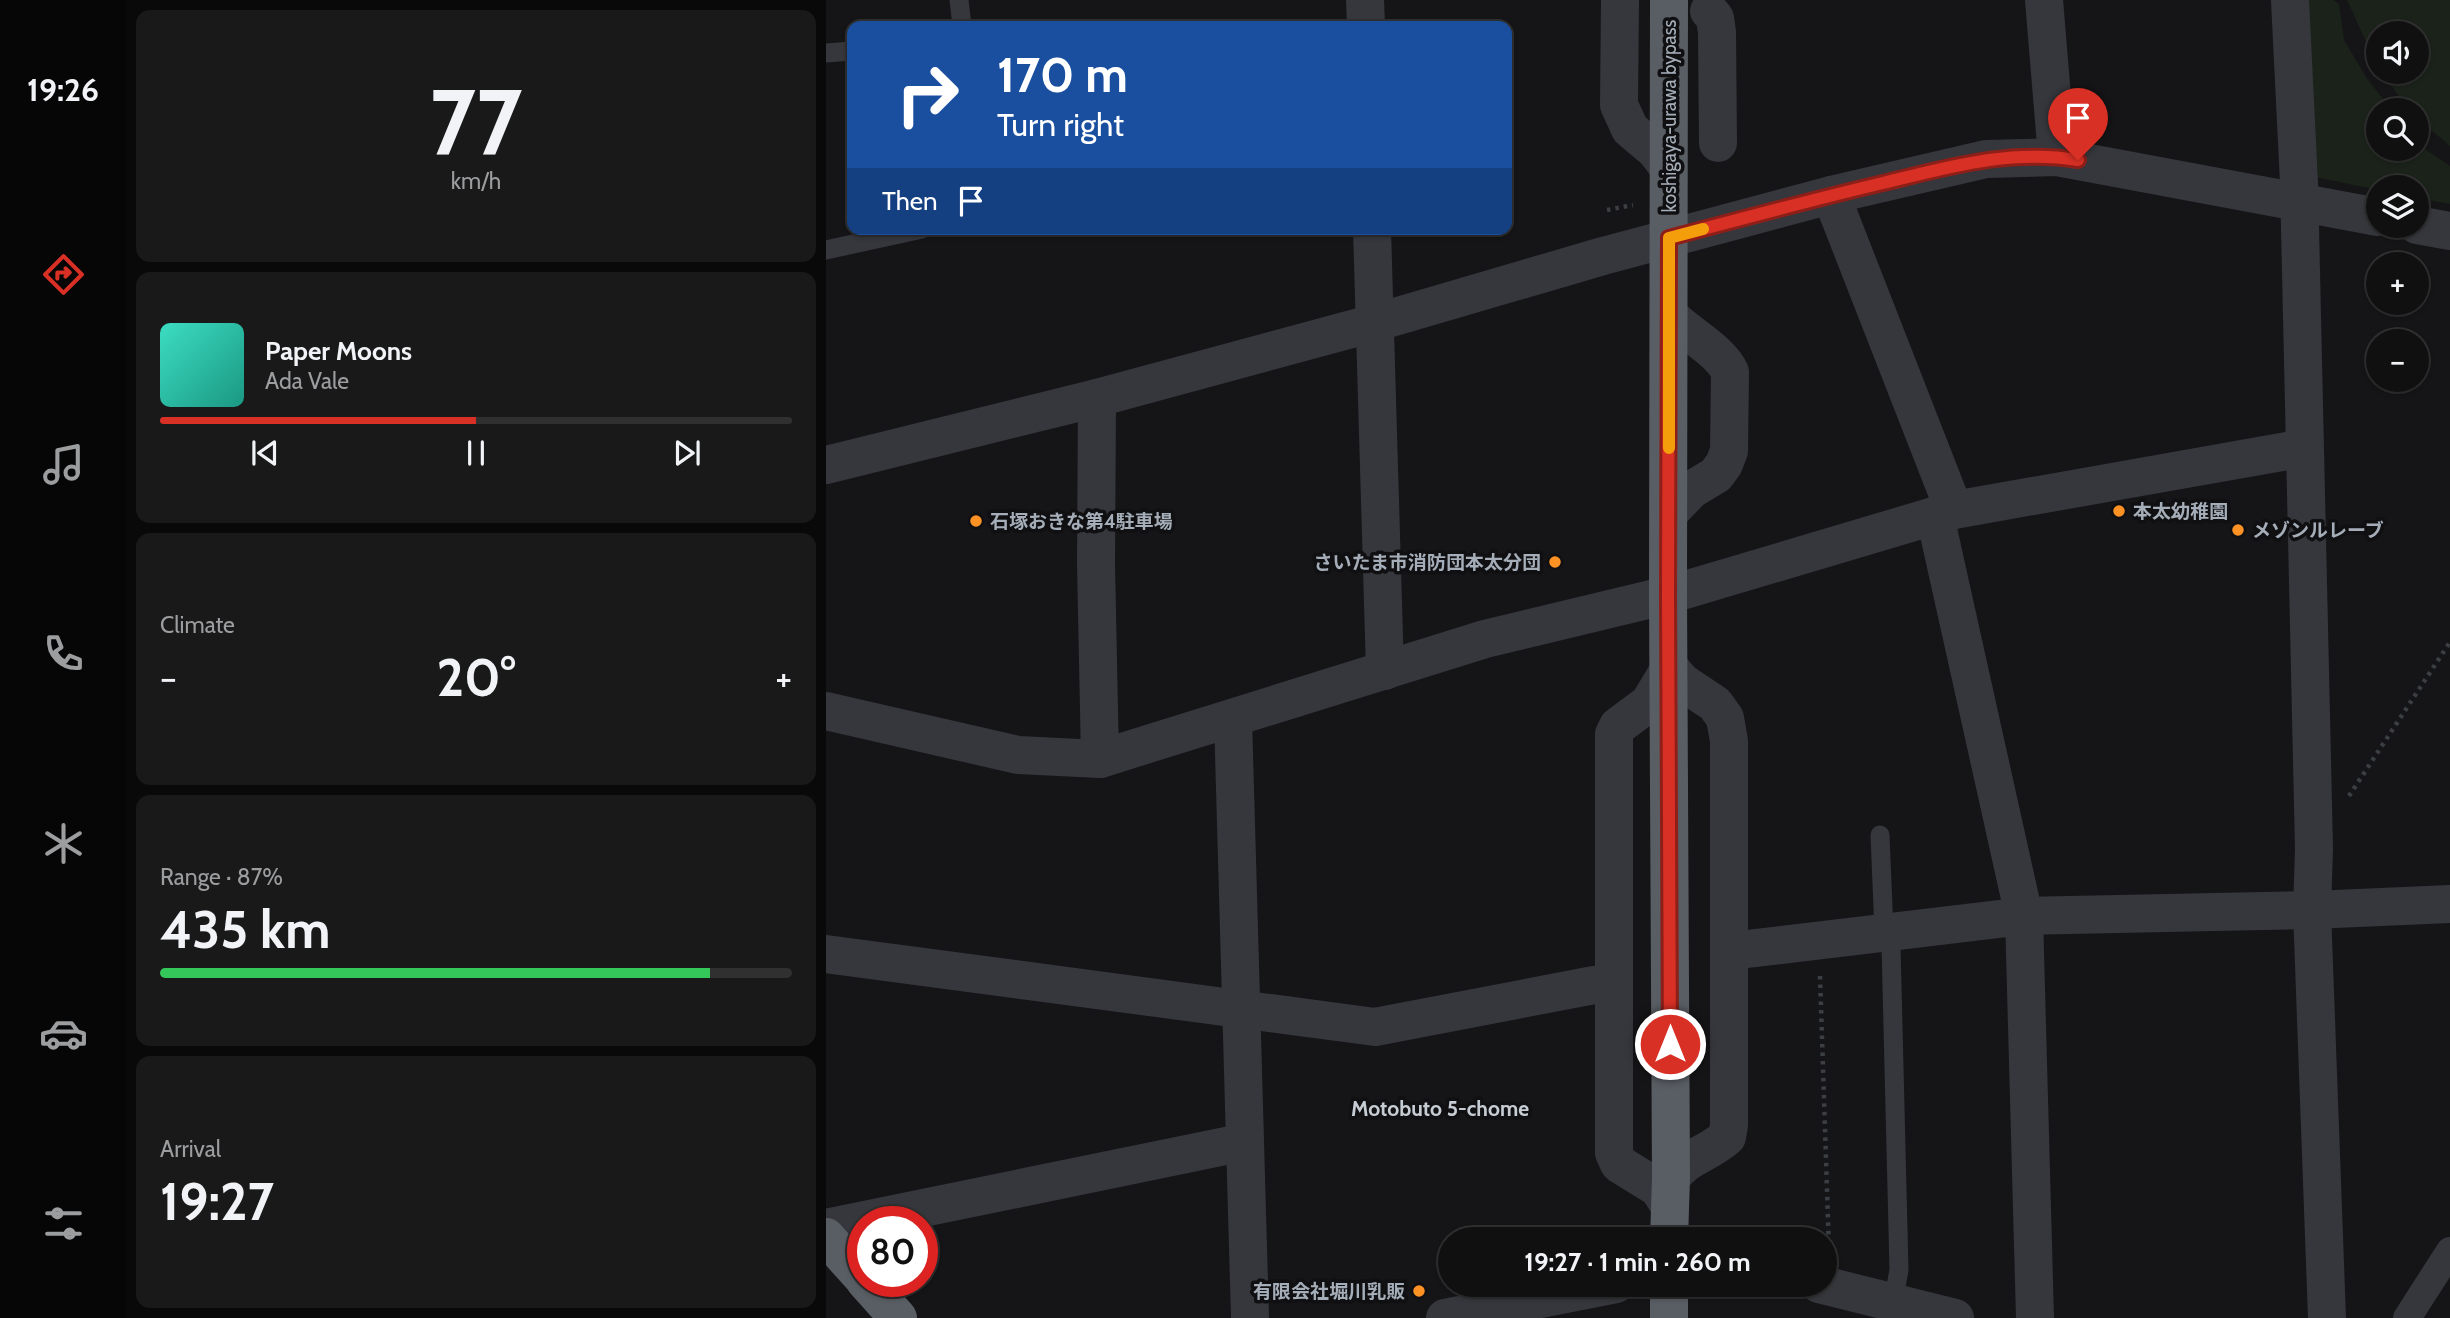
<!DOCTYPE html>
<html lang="en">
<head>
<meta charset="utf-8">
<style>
	:root { --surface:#101011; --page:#19191a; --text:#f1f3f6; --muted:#9c9d9f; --line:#303031; --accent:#d93025 }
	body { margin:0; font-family:Cabin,"Noto Sans JP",sans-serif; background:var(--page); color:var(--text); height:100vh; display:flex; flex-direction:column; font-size:26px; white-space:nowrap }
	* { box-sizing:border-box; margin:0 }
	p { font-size:23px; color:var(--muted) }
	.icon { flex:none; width:38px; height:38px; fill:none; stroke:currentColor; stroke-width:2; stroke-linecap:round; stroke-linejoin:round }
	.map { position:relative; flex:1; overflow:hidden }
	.sheet { display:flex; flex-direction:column; gap:10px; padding:10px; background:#090909; width:700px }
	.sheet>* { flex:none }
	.hud { position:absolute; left:21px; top:21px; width:665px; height:214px; border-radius:14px; box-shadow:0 2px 5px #0004,0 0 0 2px var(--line); background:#1a4fa0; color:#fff; overflow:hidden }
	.controls { position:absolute; left:1540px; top:21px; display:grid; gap:14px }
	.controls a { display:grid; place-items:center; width:63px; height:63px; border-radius:50%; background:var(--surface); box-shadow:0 2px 5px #0004,0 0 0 2px var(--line); font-size:35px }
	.speed { position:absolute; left:21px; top:1206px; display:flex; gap:14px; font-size:35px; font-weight:700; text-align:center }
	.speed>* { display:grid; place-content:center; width:91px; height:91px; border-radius:50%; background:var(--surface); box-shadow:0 2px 5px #0004,0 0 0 2px var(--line); line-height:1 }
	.speed .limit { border:10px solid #d22; background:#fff; color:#111 }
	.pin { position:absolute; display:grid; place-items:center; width:60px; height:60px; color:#fff; margin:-72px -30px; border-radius:50% 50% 50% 0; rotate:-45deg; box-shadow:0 0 7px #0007 }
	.pin .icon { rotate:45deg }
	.me { position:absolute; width:77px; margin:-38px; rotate:0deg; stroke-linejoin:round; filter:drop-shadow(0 0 5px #0008) }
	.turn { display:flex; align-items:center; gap:24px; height:147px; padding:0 35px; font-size:32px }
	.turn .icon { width:91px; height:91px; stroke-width:2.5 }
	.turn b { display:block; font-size:49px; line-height:60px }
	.then { display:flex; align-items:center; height:66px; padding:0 35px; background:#0003; gap:14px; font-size:26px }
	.big { font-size:52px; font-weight:700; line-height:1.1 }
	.sheet .tile { flex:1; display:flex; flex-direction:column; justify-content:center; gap:10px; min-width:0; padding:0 24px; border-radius:14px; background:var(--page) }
	.sheet .dial { align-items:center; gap:0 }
	.dial b { font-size:91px; line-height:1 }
	.song { display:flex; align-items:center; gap:21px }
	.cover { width:84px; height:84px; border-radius:10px; background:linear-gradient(135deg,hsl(170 70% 55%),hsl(170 70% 35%)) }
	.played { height:7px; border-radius:4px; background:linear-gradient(90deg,var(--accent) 50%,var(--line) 50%) }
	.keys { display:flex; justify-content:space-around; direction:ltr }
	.heat { display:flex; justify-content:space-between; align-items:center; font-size:38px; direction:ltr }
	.charge { height:10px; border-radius:5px; background:linear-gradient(90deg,#34c759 87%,var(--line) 0) }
	.trip { position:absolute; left:612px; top:1227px; width:399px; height:70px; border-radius:35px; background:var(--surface); box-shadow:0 2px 5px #0004,0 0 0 2px var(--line); font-weight:700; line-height:70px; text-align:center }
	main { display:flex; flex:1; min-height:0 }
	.tabs { display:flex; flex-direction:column; width:126px; justify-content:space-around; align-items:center; background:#060607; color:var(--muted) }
	.tabs .icon { width:49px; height:49px }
	.tabs .current { color:var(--accent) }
	.tabs b { font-size:32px; color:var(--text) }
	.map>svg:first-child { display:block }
	.park { fill:#1a221a }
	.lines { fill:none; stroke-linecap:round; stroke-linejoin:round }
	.path { stroke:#3b3f43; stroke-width:4.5; stroke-dasharray:3.5 5; stroke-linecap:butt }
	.service { stroke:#35373c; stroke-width:19 }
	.pedestrian { stroke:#35373c; stroke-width:28 }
	.minor { stroke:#35373c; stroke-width:38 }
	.tertiary { stroke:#35373c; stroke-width:38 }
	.trunk { stroke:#595e64; stroke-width:38 }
	.route-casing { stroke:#8d1f18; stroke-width:18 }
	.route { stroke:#d93025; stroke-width:12 }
	.slow { stroke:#f59e0b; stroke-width:12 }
	.poi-dot { fill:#ff9224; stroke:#101012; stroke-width:2.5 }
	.labels { text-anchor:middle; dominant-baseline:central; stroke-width:7; stroke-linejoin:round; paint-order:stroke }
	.street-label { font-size:19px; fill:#a5aeb8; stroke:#101012 }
	.poi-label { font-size:19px; font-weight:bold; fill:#a5aeb8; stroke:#101012; text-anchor:start }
	.neighbourhood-label { font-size:21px; font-weight:bold; fill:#c6ccd4; stroke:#101012 }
</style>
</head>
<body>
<main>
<nav class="tabs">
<b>19:26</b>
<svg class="icon current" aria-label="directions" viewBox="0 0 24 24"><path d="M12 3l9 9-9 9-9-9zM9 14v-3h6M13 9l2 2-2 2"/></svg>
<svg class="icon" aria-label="music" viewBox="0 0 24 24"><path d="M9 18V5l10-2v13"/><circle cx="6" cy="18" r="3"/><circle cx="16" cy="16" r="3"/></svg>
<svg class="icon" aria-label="phone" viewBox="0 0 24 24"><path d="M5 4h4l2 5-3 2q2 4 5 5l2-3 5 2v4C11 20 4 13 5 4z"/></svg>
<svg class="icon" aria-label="climate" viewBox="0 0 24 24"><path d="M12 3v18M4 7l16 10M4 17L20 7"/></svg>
<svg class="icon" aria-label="car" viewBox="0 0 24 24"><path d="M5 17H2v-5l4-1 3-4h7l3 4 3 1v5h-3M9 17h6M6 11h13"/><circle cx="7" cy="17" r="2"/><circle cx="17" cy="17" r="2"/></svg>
<svg class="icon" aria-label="filters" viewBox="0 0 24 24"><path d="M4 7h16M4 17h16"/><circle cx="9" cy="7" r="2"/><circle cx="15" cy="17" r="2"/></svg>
</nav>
<section class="sheet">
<div class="tile dial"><b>77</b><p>km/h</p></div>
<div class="tile">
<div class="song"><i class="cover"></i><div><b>Paper Moons</b><p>Ada Vale</p></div></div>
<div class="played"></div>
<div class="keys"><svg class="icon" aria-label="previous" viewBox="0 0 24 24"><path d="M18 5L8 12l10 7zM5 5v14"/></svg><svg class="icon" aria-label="pause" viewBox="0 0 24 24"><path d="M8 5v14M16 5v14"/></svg><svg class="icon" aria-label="next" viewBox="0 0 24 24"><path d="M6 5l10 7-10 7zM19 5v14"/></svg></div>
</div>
<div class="tile"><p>Climate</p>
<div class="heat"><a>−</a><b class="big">20°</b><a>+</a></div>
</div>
<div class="tile"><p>Range · 87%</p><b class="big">435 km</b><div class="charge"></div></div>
<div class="tile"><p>Arrival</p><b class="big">19:27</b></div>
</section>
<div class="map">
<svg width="1624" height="1318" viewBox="0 0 1624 1318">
	<rect width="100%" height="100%" fill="#151517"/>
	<g class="park">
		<path d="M1480 0H1507L1513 4 1518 40 1541 79 1566 110H1552V149H1591V139L1599 149 1624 166V204L1591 198V187H1552V190L1484 176Z"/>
		<path d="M1521 0H1624V146L1591 118V110H1583L1555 72H1591V33H1552V68Z"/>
	</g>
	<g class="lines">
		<g class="path">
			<path d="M781 210 807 205"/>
			<path d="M1523 796 1624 642"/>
			<path d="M994 976 1003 1251"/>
			<path d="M878 1235 908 1234"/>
			<path d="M788 1238 809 1237"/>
		</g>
		<g class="service">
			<path d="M133 0 136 26"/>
			<path d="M0 53 26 51"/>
			<path d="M0 250 96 229"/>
			<path d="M1054 835 1058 932 1065 945 1073 1270 1067 1303"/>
		</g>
		<path class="pedestrian" d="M1581 1318 1624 1251"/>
		<g class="minor">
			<path d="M539 0 540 26"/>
			<path d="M794 0 793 105 804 129 830 151 842 167"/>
			<path d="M1218 0 1231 157"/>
			<path d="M1464 0 1473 183 1488 849 1486 910 1501 1318"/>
			<path d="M883 11 889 18 891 32 892 143"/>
			<path d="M1005 195 1128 510"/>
			<path d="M546 229 559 671"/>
			<path d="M843 315C860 333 894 350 904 372L903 451 898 464 890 475 865 490 843 513"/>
			<path d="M271 398 270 564 274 759"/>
			<path d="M1109 516 1198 916 1209 1318"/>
			<path d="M0 711 192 755 274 759 659 639 842 595 1128 510 1478 448"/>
			<path d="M407 718 424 1318"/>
			<path d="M904 951 1198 916 1486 910 1624 904"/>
			<path d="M0 954 549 1027 768 985 787 984"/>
			<path d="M843 1205 832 1188 793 1164 788 1153V734L792 726 823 703 844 668 856 682 889 704 899 718 903 741V1125L901 1137C881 1155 862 1155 845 1178"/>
			<path d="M0 1228 419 1142"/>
			<path d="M993 1284 1129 1318"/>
			<path d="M619 1318 790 1284"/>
		</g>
		<g class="tertiary">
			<path d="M1591 225 1624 231"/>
			<path d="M0 465 271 398 548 323 777 256 1005 195 1160 159 1231 157 1552 217"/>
		</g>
		<g class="trunk">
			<path d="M0 1237 37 1278"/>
			<path d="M843 1239 845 1178 842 595 843 0"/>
			<path d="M39 1281 72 1318"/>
			<path d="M843 1318V1284"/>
		</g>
	</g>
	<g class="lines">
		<g class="route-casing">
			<path id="route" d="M844 1044 842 595 843 238C914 219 985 200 1057 183 1123 167 1183 149 1252 160"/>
		</g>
		<use href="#route" class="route"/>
		<path class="slow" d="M843 448V238L877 229"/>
	</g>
	<g class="poi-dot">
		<circle cx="1293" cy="511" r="7"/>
		<circle cx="150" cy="521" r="7"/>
		<circle cx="1412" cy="530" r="7"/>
		<circle cx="729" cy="562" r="7"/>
		<circle cx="593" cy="1291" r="7"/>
	</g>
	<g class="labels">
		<g class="street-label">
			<text transform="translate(843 116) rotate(-90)">koshigaya-urawa bypass</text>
		</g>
		<g class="poi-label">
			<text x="1307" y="511">本太幼稚園</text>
			<text x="164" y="521">石塚おきな第4駐車場</text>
			<text x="1426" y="530">メゾンルレーブ</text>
			<text x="715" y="562" text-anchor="end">さいたま市消防団本太分団</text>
			<text x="579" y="1291" text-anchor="end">有限会社堀川乳販</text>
		</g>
		<g class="neighbourhood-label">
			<text x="614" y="1108">Motobuto 5-chome</text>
		</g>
	</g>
</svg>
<div class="controls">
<a><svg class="icon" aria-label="sound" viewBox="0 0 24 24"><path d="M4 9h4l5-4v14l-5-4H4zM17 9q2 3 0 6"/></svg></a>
<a><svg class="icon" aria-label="search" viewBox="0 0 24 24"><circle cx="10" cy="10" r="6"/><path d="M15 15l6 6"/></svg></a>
<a><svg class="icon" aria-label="layers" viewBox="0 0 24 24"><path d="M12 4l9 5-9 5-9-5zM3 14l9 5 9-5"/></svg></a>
<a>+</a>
<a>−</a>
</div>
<div class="speed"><div class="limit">80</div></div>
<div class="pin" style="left:1252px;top:160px;background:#d93025"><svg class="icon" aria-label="arrive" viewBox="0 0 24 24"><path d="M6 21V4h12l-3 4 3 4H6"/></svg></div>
<svg class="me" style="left:844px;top:1044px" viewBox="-20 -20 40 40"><circle r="17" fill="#d93025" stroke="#fff" stroke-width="3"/><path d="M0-11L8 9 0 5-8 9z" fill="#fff"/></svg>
<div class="trip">19:27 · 1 min · 260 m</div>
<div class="hud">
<div class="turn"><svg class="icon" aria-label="right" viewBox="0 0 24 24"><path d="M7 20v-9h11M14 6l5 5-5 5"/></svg><div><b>170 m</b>Turn right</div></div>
<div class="then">Then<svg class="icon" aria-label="arrive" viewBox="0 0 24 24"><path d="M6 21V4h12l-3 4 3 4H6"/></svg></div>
</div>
</div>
</main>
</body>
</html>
